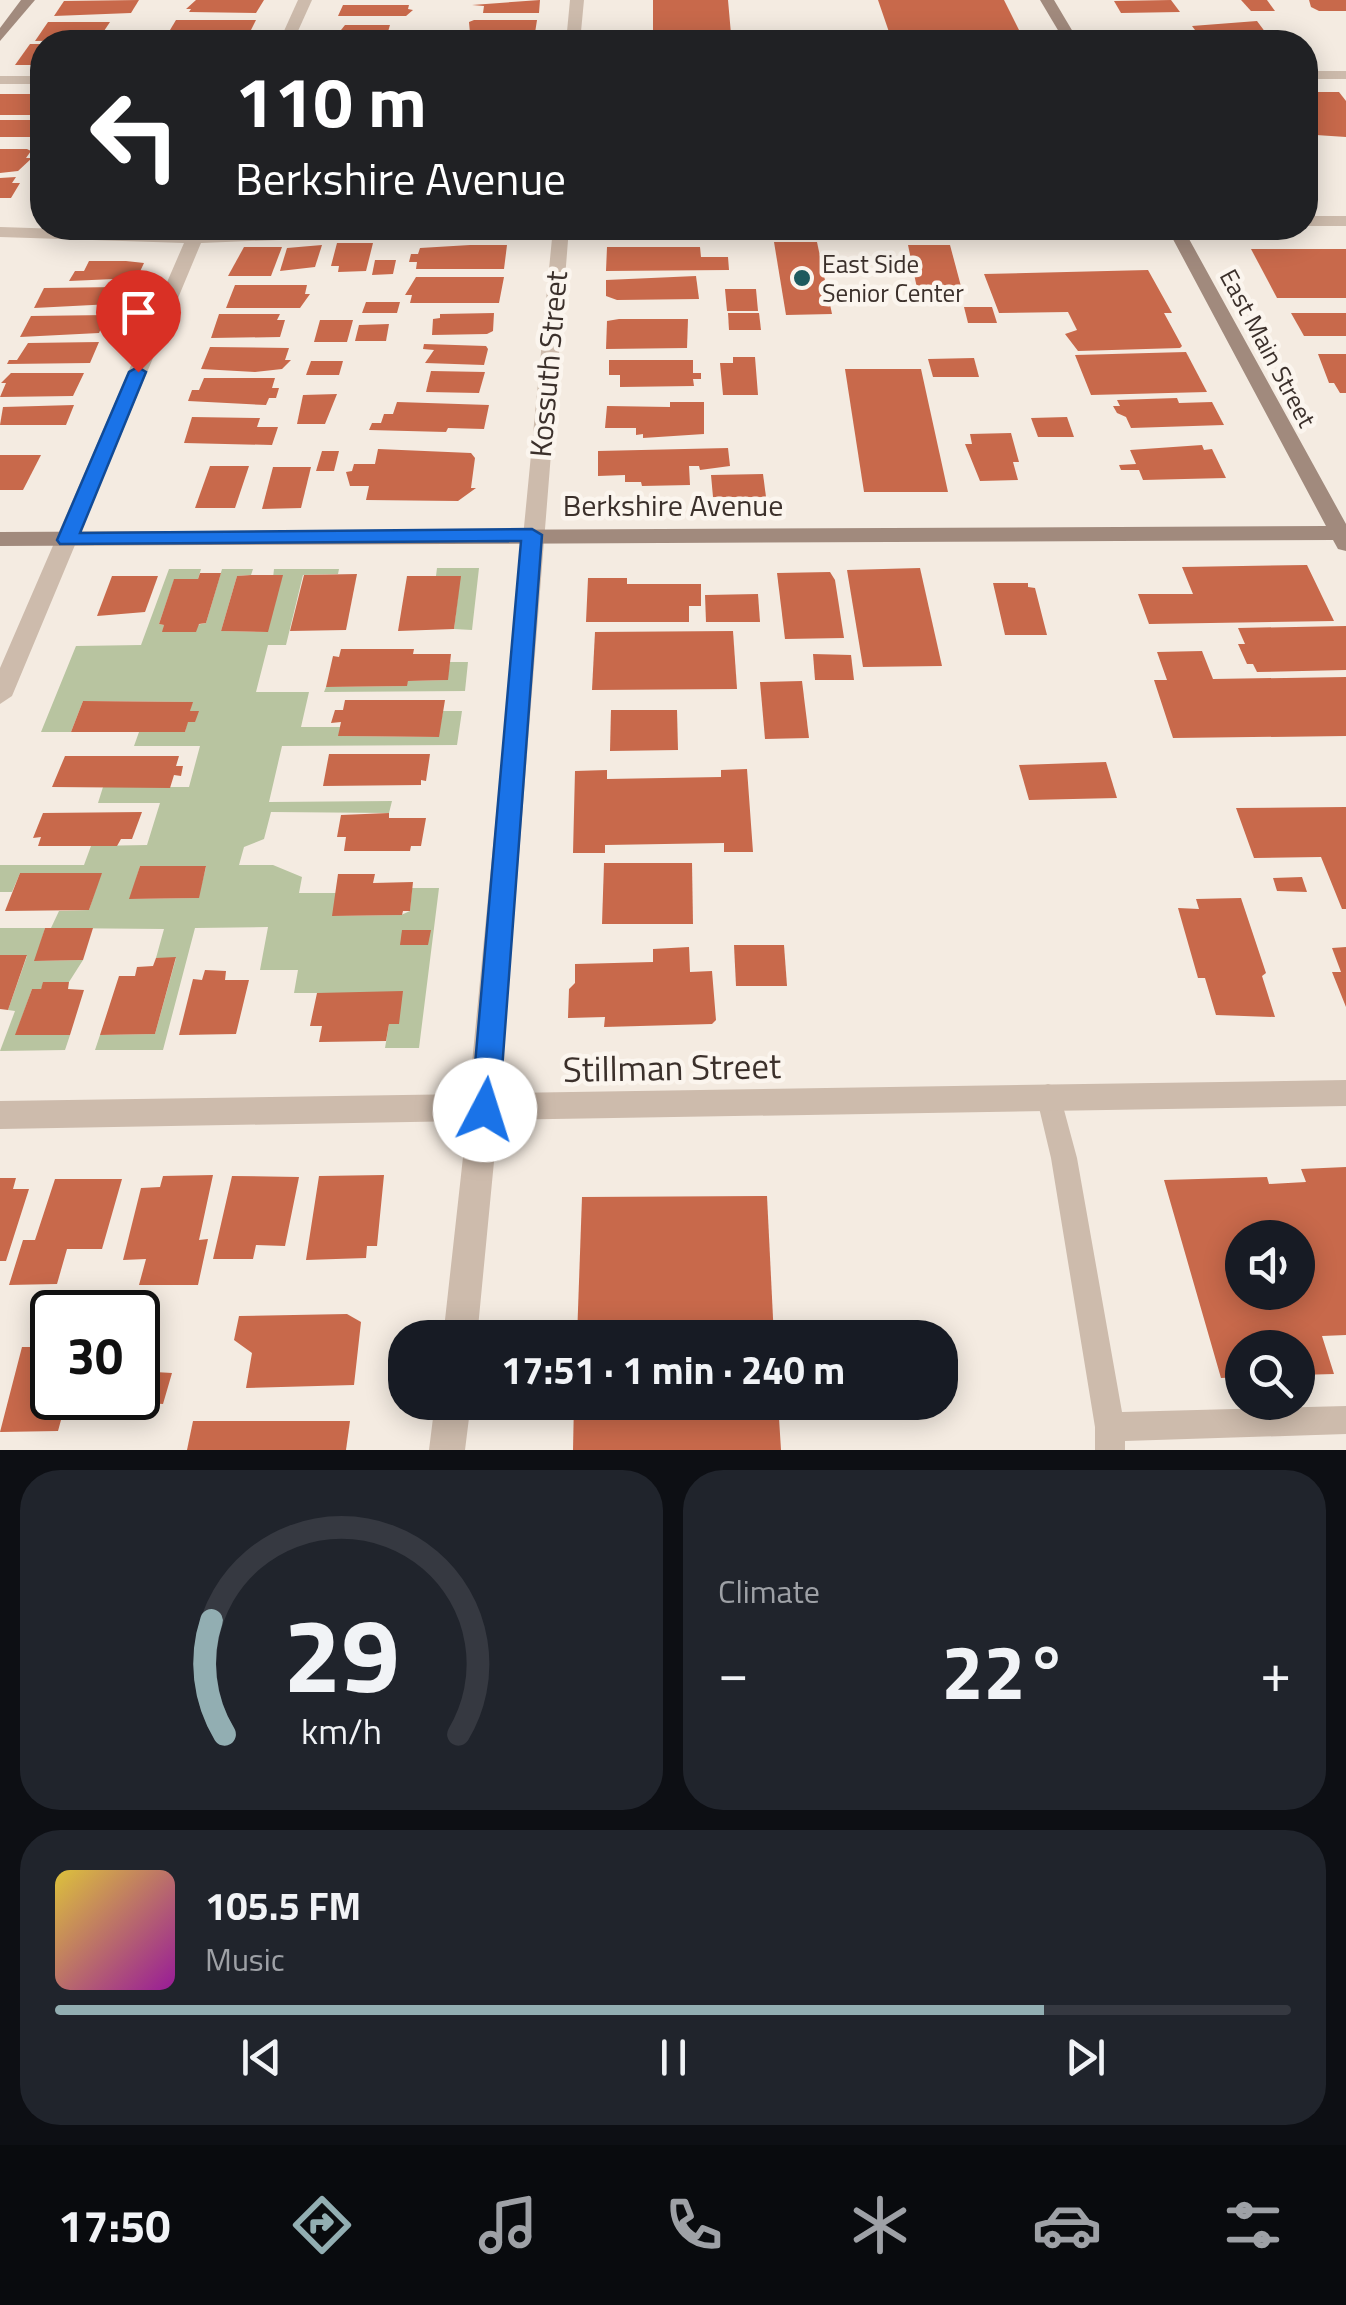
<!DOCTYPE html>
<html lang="en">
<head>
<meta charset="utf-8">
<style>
	:root { --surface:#171b24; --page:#20242c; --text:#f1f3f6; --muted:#9ea1a6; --line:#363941; --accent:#92aeb2 }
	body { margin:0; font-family:"Titillium Web",sans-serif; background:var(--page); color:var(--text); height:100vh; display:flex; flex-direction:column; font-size:38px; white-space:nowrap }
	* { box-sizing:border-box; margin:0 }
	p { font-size:32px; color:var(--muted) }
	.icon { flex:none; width:55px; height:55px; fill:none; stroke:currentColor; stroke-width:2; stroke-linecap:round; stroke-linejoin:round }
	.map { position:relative; height:1450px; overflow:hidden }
	.panel { display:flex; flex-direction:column; gap:20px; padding:20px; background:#0d0f14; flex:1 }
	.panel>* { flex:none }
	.top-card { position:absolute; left:30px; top:30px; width:1288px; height:210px; border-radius:40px; box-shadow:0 5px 25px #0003; background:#202124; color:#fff; overflow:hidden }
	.buttons { position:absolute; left:1225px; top:1220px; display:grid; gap:20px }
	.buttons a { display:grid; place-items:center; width:90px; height:90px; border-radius:50%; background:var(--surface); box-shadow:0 5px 25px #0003; font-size:50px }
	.speed { position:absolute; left:30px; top:1290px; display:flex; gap:20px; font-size:50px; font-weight:700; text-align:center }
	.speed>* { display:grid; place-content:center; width:130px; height:130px; border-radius:50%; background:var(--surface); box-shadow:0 5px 25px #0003; line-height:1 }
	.speed .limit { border:5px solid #111; border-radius:15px; background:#fff; color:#111 }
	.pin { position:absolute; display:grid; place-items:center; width:85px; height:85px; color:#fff; margin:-102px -42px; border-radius:50% 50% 50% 0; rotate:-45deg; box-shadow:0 0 10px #0007 }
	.pin .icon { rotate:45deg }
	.me { position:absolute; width:110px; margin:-55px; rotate:5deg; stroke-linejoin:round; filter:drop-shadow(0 0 8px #0008) }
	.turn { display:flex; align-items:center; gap:35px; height:210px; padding:0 40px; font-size:45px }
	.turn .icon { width:130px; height:130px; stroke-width:2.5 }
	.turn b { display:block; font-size:70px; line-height:85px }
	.big { font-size:75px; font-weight:700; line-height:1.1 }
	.panel .widget { flex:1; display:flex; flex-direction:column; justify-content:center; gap:15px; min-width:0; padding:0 35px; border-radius:40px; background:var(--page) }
	.panel .dial { align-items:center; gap:0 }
	.dial svg { height:260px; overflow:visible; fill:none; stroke:var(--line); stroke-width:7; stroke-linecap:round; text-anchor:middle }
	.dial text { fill:var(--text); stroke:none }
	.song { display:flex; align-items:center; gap:30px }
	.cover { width:120px; height:120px; border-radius:15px; background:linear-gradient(135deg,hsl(50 70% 55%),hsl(300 70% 35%)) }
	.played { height:10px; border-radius:5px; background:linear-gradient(90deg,var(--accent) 80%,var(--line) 80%) }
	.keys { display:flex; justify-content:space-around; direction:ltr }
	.heat { display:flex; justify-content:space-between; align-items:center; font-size:55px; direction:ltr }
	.panel .tiles { flex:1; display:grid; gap:20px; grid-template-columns:1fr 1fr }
	.widget:last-child { grid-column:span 2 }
	.trip { position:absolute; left:388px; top:1320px; width:570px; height:100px; border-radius:40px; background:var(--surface); box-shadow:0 5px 25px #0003; font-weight:700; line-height:100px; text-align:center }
	.tabs { display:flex; height:160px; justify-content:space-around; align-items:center; background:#090b0e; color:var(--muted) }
	.tabs .icon { width:70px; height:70px }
	.tabs .on { color:var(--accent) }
	.tabs b { font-size:45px; color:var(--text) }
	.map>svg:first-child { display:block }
	.green { fill:#b8c4a0; fill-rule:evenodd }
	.building { fill:#c8694b; fill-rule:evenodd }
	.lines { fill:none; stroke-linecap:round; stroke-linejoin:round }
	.lane { fill:#cdbbac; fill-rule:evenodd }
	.street { fill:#cdbbac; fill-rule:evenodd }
	.secondary { fill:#a18a7d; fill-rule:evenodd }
	.route { fill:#1a73e8; stroke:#114b97; stroke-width:2.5 }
	.poi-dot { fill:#1f5a5e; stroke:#fbf5ee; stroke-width:4 }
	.labels { text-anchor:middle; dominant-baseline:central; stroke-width:9; stroke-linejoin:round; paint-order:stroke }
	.far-poi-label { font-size:25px; fill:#3b302b; stroke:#fbf5ee; text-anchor:start }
	.far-street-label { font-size:25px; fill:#3b302b; stroke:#fbf5ee }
	.street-label { font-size:30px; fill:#3b302b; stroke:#fbf5ee }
	.near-street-label { font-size:35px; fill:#3b302b; stroke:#fbf5ee }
</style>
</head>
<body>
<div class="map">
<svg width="1346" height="1450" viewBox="0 0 1346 1450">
	<rect width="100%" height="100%" fill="#f4ebe1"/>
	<g class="green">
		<path d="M437 568H479L472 630 454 629 460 576H436Z"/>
		<path d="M169 569H201L198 579 174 580 159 624 164 625 163 632 206 623 222 569H253L251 575 237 576 221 631 267 632 274 569H339L338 574 303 575 286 645H268L256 692H309L301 727H340L339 736 438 737 443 711H462L457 745 282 746 269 802 392 801 389 813 271 812 264 839 244 847 239 865H273L302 877 299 893H336L333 916 401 915 410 911 412 888H439L419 1048H385L389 1024H399L317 993H294L298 970H260L268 927 195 928 163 1050H95L100 1035 155 1034 176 958H156L164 929 51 928 59 911 89 910 101 873H20L12 892H0V865H84L91 846 147 845 160 803H98L103 787H189L200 746H134L139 732H185L192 702 83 701 71 732H41L76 646 141 645ZM140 866 206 867 198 898 130 899Z"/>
		<path d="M450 662H468L465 691 324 692 326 687 406 686 408 681 447 680Z"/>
		<path d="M0 928H45L35 961 83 960 69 982H44L41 989H32L16 1034 70 1035 65 1050 0 1051 15 1011 8 1010 27 956 0 955Z"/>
	</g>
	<g class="building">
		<path d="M139 0 131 13 54 16 64 1Z"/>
		<path d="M196 0H264L256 13 189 12 191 9H186Z"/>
		<path d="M540 0 539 13H483L484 6 472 5Z"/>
		<path d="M653 0H728L731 34H699V40H653Z"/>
		<path d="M878 0H1004L1025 42H887L883 32H889Z"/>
		<path d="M1171 0 1180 12 1121 13 1114 1Z"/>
		<path d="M1241 0H1267L1275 11H1251Z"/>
		<path d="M1309 0H1346V11H1319L1311 7Z"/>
		<path d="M343 5H409L408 9 413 10 406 16H338Z"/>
		<path d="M176 20H256L246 40H164Z"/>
		<path d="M474 20H537L535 33H470L469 22Z"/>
		<path d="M1257 21 1266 33 1284 41 1150 42 1142 30H1195L1192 26Z"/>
		<path d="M48 22H110L98 40 35 41Z"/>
		<path d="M390 25 387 35H337L345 25Z"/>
		<path d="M30 44H42V65H15Z"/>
		<path d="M1305 92H1339L1346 101V137L1316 135 1305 119Z"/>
		<rect x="0" y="94" width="42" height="21"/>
		<rect x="0" y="120" width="42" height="17"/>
		<path d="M0 149H27L31 151 26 158H32L18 171 0 173Z"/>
		<path d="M16 177 12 183H20L11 198H0V178Z"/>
		<path d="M774 242H817L832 314 786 315Z"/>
		<path d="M337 243H373L366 271 338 272 339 266H331Z"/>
		<path d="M322 245 315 267 280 271 287 248Z"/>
		<path d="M470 245H507L504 269H416L417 262H409L411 254H418L420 248Z"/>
		<path d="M908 245H950L962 290 917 288Z"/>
		<path d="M244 247H282L271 276H228Z"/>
		<path d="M607 247H700L701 257H728L729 270 606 271Z"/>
		<path d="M1251 249H1346V298H1277Z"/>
		<path d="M375 260H396L393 274 372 275Z"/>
		<path d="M89 261H126L144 263 137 278 69 281 75 271H84Z"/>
		<path d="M1148 270 1172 313H1164L1182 346 1180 348 1078 351 1065 334 1077 330 1068 312 999 313 984 274Z"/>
		<path d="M696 276 699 299 617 300 606 296V280Z"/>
		<path d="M416 277H504L499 303H410L412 295H405Z"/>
		<path d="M235 285H307L305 294H310L300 308H226Z"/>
		<path d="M119 287 112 304 34 308 44 288Z"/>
		<path d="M725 289H756L758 311H727Z"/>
		<path d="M366 302H400L397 313H362Z"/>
		<path d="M964 307H992L997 323H968Z"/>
		<path d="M494 313 493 331 487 334 432 335 433 319 440 318V314Z"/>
		<path d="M728 313H759L761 330H729Z"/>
		<path d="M1291 313H1346V336H1304Z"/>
		<path d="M219 314H280L277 320H285L280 337 211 338Z"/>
		<path d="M107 315 99 333 20 337 31 316Z"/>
		<path d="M619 319H688L687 348 606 349 607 321Z"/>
		<path d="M320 320H353L347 342H314Z"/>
		<path d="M389 324 386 341H355L359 325Z"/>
		<path d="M99 342 90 363 7 364 9 360H17L28 343Z"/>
		<path d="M424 344 486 346 488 349 484 365 425 363 434 350 423 349Z"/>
		<path d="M210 347 289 348 285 360H291L282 369 255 372 201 369Z"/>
		<path d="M1186 352 1207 392 1091 395 1075 355Z"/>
		<path d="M1318 354H1346V393H1340L1334 383H1329Z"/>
		<path d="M733 357H755L758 395H723L720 363H733Z"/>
		<path d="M974 358 979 377H933L928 359Z"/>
		<path d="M609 360H693V373H701V379H693L694 386 620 387V375H609Z"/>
		<path d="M311 361H343L339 375H306Z"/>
		<path d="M845 369H921L948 492H864Z"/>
		<path d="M431 371 485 372 479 393 426 392Z"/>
		<path d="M11 373H84L73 396 0 397 6 383H1Z"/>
		<path d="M204 378H275L272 388H279L276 398H269L266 405 188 401 192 390H199Z"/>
		<path d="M337 394 325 424H297L303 395Z"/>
		<path d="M1177 398 1179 403 1212 402 1224 425 1131 428 1126 417 1117 413 1113 406H1120L1117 400Z"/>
		<path d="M397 402 489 405 484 429 448 428 446 432 369 430 372 423H381L384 414H393Z"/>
		<path d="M670 402H704V434L643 438V434L636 435V428H605L607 406 670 407Z"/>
		<path d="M74 405 66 425H0L3 407Z"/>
		<path d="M192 417 260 418 257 427H278L272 445 184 443Z"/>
		<path d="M1067 417 1074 437H1038L1031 418Z"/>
		<path d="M1011 433 1019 462H1013L1018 480 980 481 965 444H972L970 434Z"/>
		<path d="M1202 445 1204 450 1212 449 1226 478 1143 480 1139 470H1121L1119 465 1136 464 1130 450Z"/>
		<path d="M728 448 730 466 700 470 699 466H689L690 485 642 486 641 482H625V475L598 476V451Z"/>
		<path d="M378 449 471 453 475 458 471 488H476L458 501 366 500 369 486H350L346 472 352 471 354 464H375Z"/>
		<path d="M322 451H339L334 471H316Z"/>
		<path d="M0 455H41L23 490H0Z"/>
		<path d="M210 466H249L235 508H195Z"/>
		<path d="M273 467H311L301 508 262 509Z"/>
		<path d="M763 474 766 497H713L711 475Z"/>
		<path d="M1307 565 1334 621 1149 624 1138 594H1193L1182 567Z"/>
		<path d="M920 568 942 666 863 667 847 570Z"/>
		<path d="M830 572 835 580 844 638 785 639 777 573Z"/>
		<path d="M200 573H221L206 623 199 624 196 632H162L164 625 159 624 174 579H198Z"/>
		<path d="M357 574 346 630 290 631 304 575Z"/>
		<path d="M251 575H283L268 632 221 631 237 576Z"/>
		<path d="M112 576H158L145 612 97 616Z"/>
		<path d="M407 576H461L454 629 398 631Z"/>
		<path d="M588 578H627V584H701V606H689V622H586Z"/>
		<path d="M993 583H1028V587L1035 588 1047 635H1005Z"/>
		<path d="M758 594 760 622H706L705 595Z"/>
		<path d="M1346 626V670L1257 672 1253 664H1247L1238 644H1245L1238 628Z"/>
		<path d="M733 631 737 689 592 690 595 632Z"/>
		<path d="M341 649H414L413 654H451L448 680 408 681 407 686 326 687 333 656 339 657Z"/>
		<path d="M1202 651 1213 679 1346 677V736L1173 738 1154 680H1167L1157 652Z"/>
		<path d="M813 654 851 655 854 680H815Z"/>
		<path d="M802 681 809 738 765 739 760 682Z"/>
		<path d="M345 700H445L439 737 338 736 341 722 331 723 335 710H343Z"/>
		<path d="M83 701 193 702 190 711H199L195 722H188L185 732H71Z"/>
		<path d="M611 710H677L678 750 610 751Z"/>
		<path d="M329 754H430L426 781 421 780V785L323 786Z"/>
		<path d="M65 756H179L176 766H183L181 776 174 775 170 788 52 787Z"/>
		<path d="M1106 762 1117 798 1029 800 1019 765Z"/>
		<path d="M747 769 753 852H724V843L605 845V853H573L575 771 607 770V779L721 777V770Z"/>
		<path d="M1346 807V909H1342L1321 857 1254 858 1236 808Z"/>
		<path d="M142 812 132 839H121L117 846H38L41 837 33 838 43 813Z"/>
		<path d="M389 813V818H426L421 846H411L410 851H344L346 837H337L341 815Z"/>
		<path d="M604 863H692L693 924H602Z"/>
		<path d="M140 866H206L199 898 129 899Z"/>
		<path d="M20 873H102L89 910 5 911Z"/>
		<path d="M338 874H375L373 883 413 882 410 911H403L402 915 332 916Z"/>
		<path d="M1302 877 1307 892 1277 891 1273 878Z"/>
		<path d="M1241 898 1266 973 1262 976 1275 1017 1216 1015 1205 978H1198L1178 908 1199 909 1196 899Z"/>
		<path d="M45 928H93L83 960 34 961Z"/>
		<path d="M402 930H431L428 945H400Z"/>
		<path d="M734 945H784L787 986H736Z"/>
		<path d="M689 947 690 972 712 971 716 1020 712 1024 604 1027 605 1017 568 1018 569 989 575 983V964L653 962V949Z"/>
		<path d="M1346 947V1007L1332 972H1341L1332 948Z"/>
		<path d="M0 955H27L8 1010 0 1009Z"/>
		<path d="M176 957 155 1034 100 1035 119 976H135L137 967 153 966 156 958Z"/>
		<path d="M205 970 226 971 225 980H249L236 1034 179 1035 193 979 202 980Z"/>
		<path d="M43 982H69L68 989 84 990 70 1035H15L32 989H41Z"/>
		<path d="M403 991 399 1024H389L386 1041 319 1042 322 1026H310L317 993Z"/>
		<path d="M1346 1167V1335L1322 1336 1334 1374 1298 1375V1348H1242V1377L1221 1378 1164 1180 1267 1177 1269 1184 1306 1182 1301 1169ZM1242 1238H1298V1292H1242Z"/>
		<path d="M213 1175 199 1240 208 1239 198 1285H139L146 1259 123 1260 141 1188 160 1187 163 1176Z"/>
		<path d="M384 1175 377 1246H367L366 1258 306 1260 319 1176Z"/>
		<path d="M232 1176 299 1177 285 1246 256 1245 253 1259H213Z"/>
		<path d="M0 1178H16L13 1189H29L6 1261H0Z"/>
		<path d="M55 1179H122L102 1249H67L57 1284 9 1285 23 1240H35Z"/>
		<path d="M767 1196 774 1338H577L582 1197Z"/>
		<path d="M347 1314 361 1322 354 1385 246 1388 252 1353 234 1340 239 1316Z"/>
		<path d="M22 1347H52V1398H67L58 1431 0 1432Z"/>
		<path d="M138 1371 172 1373 163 1404 108 1400 138 1398Z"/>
		<path d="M574 1402H778L781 1450H573Z"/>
		<path d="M193 1421H350L346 1450H187Z"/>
	</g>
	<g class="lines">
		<path class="lane" d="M1048 1084 1057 1087 1060 1095 1077 1158 1122 1412 1346 1406V1434L1125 1441V1450H1095V1427L1051 1158 1036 1095 1039 1087Z"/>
		<g class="street">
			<path d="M298 0H312L293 42H279Z"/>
			<path d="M570 0H584L580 42H566Z"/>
			<rect x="1305" y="71" width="41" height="8"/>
			<rect x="0" y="76" width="42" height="8"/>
			<rect x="1305" y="216" width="41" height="10"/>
			<path d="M0 227 188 233 191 228H207L206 232 465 228 457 233 201 243 12 696 0 704V668L184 243 0 237Z"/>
			<path d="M553 228H569L500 1093 1346 1080V1106L498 1120 477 1338H443L467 1121 0 1129V1101L469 1094Z"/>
			<path d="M435 1402H471L465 1450H429Z"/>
		</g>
		<g class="secondary">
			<path d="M21 0H35L0 41V28Z"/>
			<path d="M1040 0H1054L1079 42H1065Z"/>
			<path d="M1167 228H1183L1346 524V551L1338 549 1333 540 0 546V532L1326 526Z"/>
		</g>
	</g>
	<path class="route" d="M138 367 146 372 80 533 532 529 542 535 499 1110 495 1118 485 1122 475 1118 471 1110 521 541 60 544 57 540 129 372Z"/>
	<circle class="poi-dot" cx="802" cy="278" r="10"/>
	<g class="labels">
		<g class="far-poi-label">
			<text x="822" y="264">East Side<tspan x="822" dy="29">Senior Center</tspan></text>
		</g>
		<g class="far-street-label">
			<text transform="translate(1268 348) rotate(62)">East Main Street</text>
		</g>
		<g class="street-label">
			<text transform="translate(548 364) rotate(-85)">Kossuth Street</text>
			<text x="673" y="505">Berkshire Avenue</text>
		</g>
		<g class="near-street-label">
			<text transform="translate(672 1067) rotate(-1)">Stillman Street</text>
		</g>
	</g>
</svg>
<div class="buttons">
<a><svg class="icon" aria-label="sound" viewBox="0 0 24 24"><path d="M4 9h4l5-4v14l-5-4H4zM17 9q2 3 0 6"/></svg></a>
<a><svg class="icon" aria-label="search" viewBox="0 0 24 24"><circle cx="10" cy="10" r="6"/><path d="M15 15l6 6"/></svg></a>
</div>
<div class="speed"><div class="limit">30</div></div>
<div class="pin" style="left:138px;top:372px;background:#d93025"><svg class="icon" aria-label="arrive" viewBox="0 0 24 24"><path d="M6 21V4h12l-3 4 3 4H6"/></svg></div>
<svg class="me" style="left:485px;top:1110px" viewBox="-20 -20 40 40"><circle r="19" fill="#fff"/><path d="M0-13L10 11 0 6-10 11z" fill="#1a73e8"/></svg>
<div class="trip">17:51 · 1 min · 240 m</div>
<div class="top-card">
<div class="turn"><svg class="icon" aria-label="left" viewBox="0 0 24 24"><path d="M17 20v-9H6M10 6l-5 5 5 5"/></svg><div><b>110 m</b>Berkshire Avenue</div></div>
</div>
</div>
<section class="panel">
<div class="tiles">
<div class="widget dial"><svg viewBox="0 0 100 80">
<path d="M14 69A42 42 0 1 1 86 69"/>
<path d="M14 69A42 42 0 0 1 10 34" stroke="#92aeb2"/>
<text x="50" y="56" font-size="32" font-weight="700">29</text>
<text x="50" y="72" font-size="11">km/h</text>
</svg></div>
<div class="widget"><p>Climate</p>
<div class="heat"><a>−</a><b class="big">22°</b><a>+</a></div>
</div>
<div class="widget">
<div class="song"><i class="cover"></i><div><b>105.5 FM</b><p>Music</p></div></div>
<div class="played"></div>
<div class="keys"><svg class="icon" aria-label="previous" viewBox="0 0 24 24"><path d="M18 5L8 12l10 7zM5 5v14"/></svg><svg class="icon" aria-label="pause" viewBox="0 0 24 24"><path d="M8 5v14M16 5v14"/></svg><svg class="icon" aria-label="next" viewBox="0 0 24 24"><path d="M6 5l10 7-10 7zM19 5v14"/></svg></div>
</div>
</div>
</section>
<nav class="tabs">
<b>17:50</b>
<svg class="icon on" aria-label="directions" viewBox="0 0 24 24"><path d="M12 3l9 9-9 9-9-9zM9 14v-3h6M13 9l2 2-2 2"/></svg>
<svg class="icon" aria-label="music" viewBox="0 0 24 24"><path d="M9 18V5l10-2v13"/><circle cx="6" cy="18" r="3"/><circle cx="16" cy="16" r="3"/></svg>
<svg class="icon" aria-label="phone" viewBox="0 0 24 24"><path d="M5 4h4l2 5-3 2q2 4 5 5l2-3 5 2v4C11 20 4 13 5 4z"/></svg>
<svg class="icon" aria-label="climate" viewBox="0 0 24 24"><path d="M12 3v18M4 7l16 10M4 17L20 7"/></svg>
<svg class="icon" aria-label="car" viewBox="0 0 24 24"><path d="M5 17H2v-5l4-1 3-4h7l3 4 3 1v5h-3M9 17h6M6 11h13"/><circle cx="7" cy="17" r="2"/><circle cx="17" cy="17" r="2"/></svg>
<svg class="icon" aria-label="filters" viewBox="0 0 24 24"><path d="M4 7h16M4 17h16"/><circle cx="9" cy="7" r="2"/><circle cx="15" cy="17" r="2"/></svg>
</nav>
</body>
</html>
